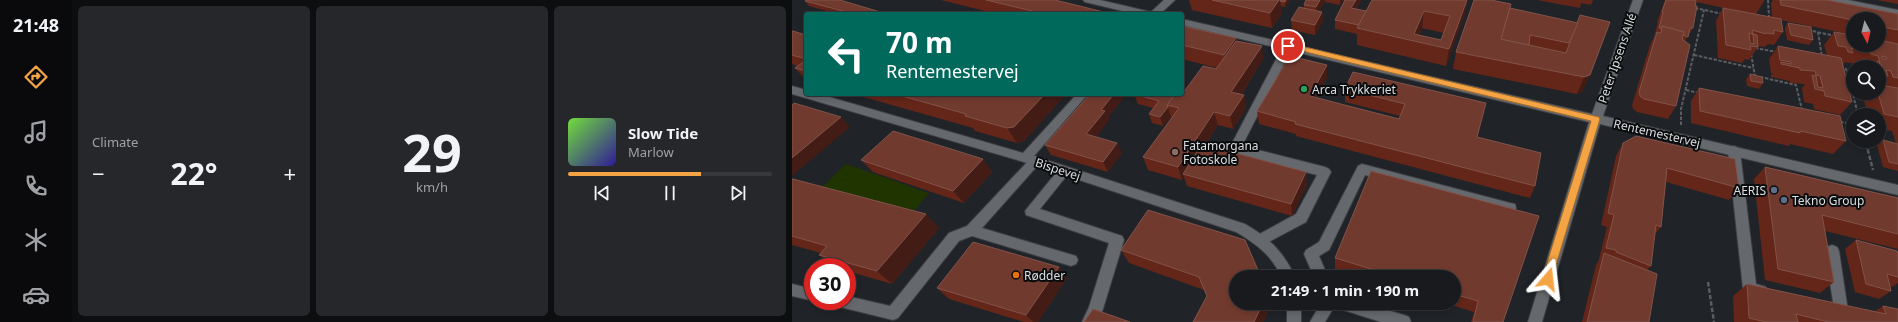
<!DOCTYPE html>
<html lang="en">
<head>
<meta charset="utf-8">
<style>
	:root { --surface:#181a1d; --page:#25272a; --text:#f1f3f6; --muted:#9fa1a4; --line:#36383b; --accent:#f4a444 }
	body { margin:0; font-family:"Noto Sans",sans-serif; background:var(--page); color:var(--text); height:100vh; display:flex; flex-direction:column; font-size:15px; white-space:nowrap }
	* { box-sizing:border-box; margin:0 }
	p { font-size:13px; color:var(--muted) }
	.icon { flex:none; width:22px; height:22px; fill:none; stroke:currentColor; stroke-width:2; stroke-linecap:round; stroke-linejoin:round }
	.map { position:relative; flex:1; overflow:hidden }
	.drawer { display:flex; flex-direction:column; gap:6px; padding:6px; background:#0d0e10; width:720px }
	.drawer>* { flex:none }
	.banner { position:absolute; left:12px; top:12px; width:380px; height:84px; border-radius:4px; box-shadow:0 2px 6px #0003,0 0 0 1px var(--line); background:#00695c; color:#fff; overflow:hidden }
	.needle { width:26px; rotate:173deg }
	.controls { position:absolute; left:1054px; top:12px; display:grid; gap:8px }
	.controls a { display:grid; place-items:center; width:40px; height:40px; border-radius:50%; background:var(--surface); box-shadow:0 2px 6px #0003,0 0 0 1px var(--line); font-size:20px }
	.speed { position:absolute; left:12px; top:258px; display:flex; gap:8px; font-size:20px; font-weight:700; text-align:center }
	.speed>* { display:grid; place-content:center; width:52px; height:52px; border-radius:50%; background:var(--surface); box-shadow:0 2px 6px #0003,0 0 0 1px var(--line); line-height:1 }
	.speed .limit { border:6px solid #d22; background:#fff; color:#111 }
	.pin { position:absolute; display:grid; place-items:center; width:34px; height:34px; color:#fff; margin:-17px; border:2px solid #fff; border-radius:50%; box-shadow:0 1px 4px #0007 }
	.me { position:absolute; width:44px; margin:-22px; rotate:17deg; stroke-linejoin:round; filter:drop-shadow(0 0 3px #0008) }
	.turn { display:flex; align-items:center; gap:14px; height:84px; padding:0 16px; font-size:18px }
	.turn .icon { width:52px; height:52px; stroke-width:2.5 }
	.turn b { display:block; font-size:28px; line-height:34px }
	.big { font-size:30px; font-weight:700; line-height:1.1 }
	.drawer .card { flex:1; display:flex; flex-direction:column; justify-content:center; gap:6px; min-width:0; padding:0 14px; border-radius:6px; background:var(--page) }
	.drawer .dial { align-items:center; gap:0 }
	.dial b { font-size:52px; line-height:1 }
	.song { display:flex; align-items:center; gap:12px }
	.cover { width:48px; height:48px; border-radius:6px; background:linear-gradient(135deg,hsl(100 70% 55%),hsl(250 70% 35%)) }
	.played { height:4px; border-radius:2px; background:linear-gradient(90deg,var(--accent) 65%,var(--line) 65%) }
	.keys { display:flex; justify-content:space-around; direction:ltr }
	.heat { display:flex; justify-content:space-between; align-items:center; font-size:22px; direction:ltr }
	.drawer .tiles { flex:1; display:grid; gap:6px; grid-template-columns:repeat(3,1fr) }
	.trip { position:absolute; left:437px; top:270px; width:232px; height:40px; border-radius:20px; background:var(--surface); box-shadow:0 2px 6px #0003,0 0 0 1px var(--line); font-weight:700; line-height:40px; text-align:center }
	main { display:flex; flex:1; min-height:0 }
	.menu { display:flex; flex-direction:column; width:72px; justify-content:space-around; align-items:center; background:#0a0a0c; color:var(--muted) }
	.menu .icon { width:28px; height:28px }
	.menu .on { color:var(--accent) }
	.menu b { font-size:18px; color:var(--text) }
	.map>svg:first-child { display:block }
	.green { fill:#203400 }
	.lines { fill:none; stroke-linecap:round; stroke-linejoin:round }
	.lane-casing { stroke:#3c3e42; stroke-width:2 }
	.street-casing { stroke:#3c3e42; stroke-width:2 }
	.path-far1 { stroke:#595c60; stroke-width:2; stroke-dasharray:3.5 1.5; stroke-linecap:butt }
	.path { stroke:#595c60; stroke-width:2.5; stroke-dasharray:4.5 2; stroke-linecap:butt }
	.lane { fill:#65696d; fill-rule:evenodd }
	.street { fill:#65696d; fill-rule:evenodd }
	.wall { fill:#642619; fill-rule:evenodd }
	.shaded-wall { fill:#431c16 }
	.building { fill:#713a2e; stroke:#81534a; fill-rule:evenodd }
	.route { fill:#f4a444; stroke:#9f6b2c }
	.leisure-dot { fill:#2e9e5b; stroke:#0b0c0e; stroke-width:1.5 }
	.education-dot { fill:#8d6e63; stroke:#0b0c0e; stroke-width:1.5 }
	.service-dot { fill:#5c6f8a; stroke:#0b0c0e; stroke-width:1.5 }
	.food-dot { fill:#e8710a; stroke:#0b0c0e; stroke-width:1.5 }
	.labels { text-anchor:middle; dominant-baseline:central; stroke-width:4; stroke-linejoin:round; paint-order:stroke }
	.street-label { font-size:12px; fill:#dbdee0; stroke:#0b0c0e }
	.poi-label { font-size:12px; fill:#dbdee0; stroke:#0b0c0e; text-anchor:start }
</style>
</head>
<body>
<main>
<nav class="menu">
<b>21:48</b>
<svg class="icon on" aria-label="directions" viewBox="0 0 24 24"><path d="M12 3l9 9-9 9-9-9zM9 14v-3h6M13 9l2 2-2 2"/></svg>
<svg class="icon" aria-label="music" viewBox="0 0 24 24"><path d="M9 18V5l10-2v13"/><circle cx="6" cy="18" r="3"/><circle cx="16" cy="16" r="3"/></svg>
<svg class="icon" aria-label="phone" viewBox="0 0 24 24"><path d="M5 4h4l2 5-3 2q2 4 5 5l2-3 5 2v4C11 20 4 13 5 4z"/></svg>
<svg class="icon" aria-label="climate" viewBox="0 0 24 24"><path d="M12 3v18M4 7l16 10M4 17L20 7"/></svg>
<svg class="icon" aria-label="car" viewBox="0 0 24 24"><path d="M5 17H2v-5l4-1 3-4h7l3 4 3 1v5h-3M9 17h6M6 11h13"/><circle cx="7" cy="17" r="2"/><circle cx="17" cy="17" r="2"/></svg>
</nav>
<section class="drawer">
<div class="tiles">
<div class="card"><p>Climate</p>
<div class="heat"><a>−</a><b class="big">22°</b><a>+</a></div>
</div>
<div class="card dial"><b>29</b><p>km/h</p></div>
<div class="card">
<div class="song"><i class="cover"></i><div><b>Slow Tide</b><p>Marlow</p></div></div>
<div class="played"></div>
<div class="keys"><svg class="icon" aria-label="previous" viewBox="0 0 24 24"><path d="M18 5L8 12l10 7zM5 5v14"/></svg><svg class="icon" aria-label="pause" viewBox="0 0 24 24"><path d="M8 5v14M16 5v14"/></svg><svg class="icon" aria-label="next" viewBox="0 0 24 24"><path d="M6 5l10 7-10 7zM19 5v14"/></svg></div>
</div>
</div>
</section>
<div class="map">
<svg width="1106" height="322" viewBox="0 0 1106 322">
	<rect width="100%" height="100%" fill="#202327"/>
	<path class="green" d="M54 164 137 193 116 218 23 194Z"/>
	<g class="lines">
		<g class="lane-casing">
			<g id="lane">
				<path d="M496 43 501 46 450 146 533 167 537 169 539 172 514 222 469 246 464 244 462 240 464 236 504 214 525 175 443 154 439 152 437 149 491 46Z"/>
				<path d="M942 146 946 148 948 151 964 284 974 287 976 292 974 297 969 298 953 294 951 289 936 151 938 148Z"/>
				<path d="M243 156 247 158 249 161 247 164 190 228 284 256 286 260 284 264 279 266 180 236 167 241 106 318 101 320 44 306 42 301H55V296L98 306 157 233 175 226 239 158Z"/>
				<path d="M570 164 718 203 723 204 724 208 723 212 718 213 573 175 537 250 527 256 536 277H522L512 254 514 250 527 242 566 166Z"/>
				<path d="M272 166 276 168 278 171 276 174 248 209 330 236 332 240 311 309 305 322H290L297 307 317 243 234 215 233 211 268 168Z"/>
				<path d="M1040 245 1045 247 1047 251 1056 311 1054 316 1049 318 1035 314 1033 309 1035 304 1041 302 1033 251 1035 247Z"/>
				<path d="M0 284 21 289 22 301 0 296Z"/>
				<path d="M529 303H571L612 315 617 317 619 322H589L542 307 533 322H518Z"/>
			</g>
		</g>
		<g class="street-casing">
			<g id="street">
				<path d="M291 0H308L359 12 372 0H383L368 14H343L293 2Z"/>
				<path d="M841 0H851L811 116 1106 185V195L808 124 750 322H736L797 122 390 25V19L800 114Z"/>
				<path d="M1037 0H1056L1106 10V16L1042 3Z"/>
				<path d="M0 86 14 90V94H27L231 153 285 94H296L242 156 453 224C476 237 492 252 503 277H489C481 256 463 243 444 232L242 165 0 94Z"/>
				<rect x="495" y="303" width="14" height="19"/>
			</g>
		</g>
		<g class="path-far1">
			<path d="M976 0 977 18"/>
			<path d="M903 8 931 14"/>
			<path d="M1016 30 1043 36"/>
			<path d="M1026 32 1030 57"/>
			<path d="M963 48 985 52"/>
			<path d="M959 54 963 76"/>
			<path d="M902 55 961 68"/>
			<path d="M1048 68 1054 69 1060 90"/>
			<path d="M968 77 1004 85 1010 110"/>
			<path d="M894 90 907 93"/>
			<path d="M1060 90 1066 115"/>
			<path d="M1048 122 1061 124"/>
			<path d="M889 125V109L912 10"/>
			<path d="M1073 141 1074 144"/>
		</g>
		<g class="path">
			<path d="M1074 143 1081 170"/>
			<path d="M916 282 922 322"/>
		</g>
		<use href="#lane" class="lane"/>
		<use href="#street" class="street"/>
	</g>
	<g class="wall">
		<path d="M149 0H263L320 14H205Z"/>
		<path d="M397 0H498L493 7 489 6 490 13 480 28 400 10Z"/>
		<path d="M514 0H569L564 9 574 11 580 0H675L673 13 654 66 565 45V34L543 29V20L553 1 551 0 548 5 533 2 527 11 530 12 531 21 523 35 500 30 499 20 512 8V5ZM630 28 652 33 649 40 627 35Z"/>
		<path d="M745 0H801L799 5 789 3 788 8Z"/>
		<path d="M873 0H972V1L964 14 980 17 979 3 981 0H1035L1106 14V171L1091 167 1085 145 1091 140 1104 143 1100 131 1087 129V115H1076L1071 97 1074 93H1087V67H1067V65L1053 62 1051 65 1060 102 1048 115 1022 109 1021 104 1012 102 1010 88 1013 84 998 83V81L979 77V75L981 73H979L977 59 986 46 1035 55 1032 45 1042 32 1087 45V19H1061V35L989 20 991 32 982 45 976 44 973 47 966 46V47L957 60 953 59 950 63 926 58 924 21 931 8 960 14 904 2 901 28 893 41 884 106 876 119 845 112 841 109 840 105 858 45 862 37 866 22H865Z"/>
		<path d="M1085 0H1106V4Z"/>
		<path d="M13 1 95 14H46L17 6Z"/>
		<path d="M717 9 786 23 818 22 790 92 785 94 661 69 664 52Z"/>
		<path d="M996 23 1021 40 1017 45 995 40 993 28Z"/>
		<path d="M390 26 444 41 471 59 449 95H452L454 108 441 129 426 125 413 145 515 185 500 216 395 186 392 177 390 180 356 170 351 157 380 118 379 117 371 126 360 123 357 114 361 108 346 104 342 94H383L391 93 424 69 425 68 390 59Z"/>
		<path d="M0 31 14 35V80L3 68 5 66 0 64Z"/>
		<path d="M561 72 685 137 743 186 738 198 504 136V134L467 124 465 111 535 78 525 98 607 119 608 116 553 102V89Z"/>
		<path d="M958 74 971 83 967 89 955 86 954 79Z"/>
		<path d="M907 88 1054 141 1041 154 998 144 997 146 899 123V101Z"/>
		<path d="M61 94H200L203 95 219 96 220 94H274L232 141 225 143 183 131 181 128Z"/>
		<path d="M298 94H334L316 117 317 120 304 137 330 153 316 172 259 155 253 145Z"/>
		<path d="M831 143 947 188 937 200 874 182 869 227 863 234 859 266 855 270 857 322H790L804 265 807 260V259L815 227 809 225 824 156Z"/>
		<path d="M191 159 200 172 172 203 81 172 69 160Z"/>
		<path d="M973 167 1106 198V249L1033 231 1042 282 1028 293 973 280 962 179Z"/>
		<path d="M579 171 711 322H679L682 312 653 303H662V277H569L543 269V258Z"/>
		<path d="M0 179 147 228 100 284 55 271V267H42L27 255 29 253 0 245Z"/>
		<path d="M356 210 453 240 469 277H444V303H478L479 306 471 322H401L415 296 412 290 337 263 329 250Z"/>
		<path d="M1064 240 1106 254V283L1100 287 1098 286 1099 291 1087 299 1063 292 1053 249Z"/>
		<path d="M275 278 246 322H232L157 299 145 288Z"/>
		<path d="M955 284 1082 312 1091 306 1106 322H942L941 296Z"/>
	</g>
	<g class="shaded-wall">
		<path d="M487 0H488L490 13 480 28 478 13Z"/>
		<path d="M494 0H498L493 7V2Z"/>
		<path d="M528 0H533V2L524 17V7Z"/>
		<path d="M548 0H551L548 5Z"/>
		<path d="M564 0H569L559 17V8Z"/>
		<path d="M675 0 673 13 654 66 657 49Z"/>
		<path d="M632 11 630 28 625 42 622 34Z"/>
		<path d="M530 12 531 21 523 35V25Z"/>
		<path d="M444 38 447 54 436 70 432 55Z"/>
		<path d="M470 46 471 59 442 105 439 92Z"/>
		<path d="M535 65V78L519 109 518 96Z"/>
		<path d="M798 75 790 92 785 94 792 77Z"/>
		<path d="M253 94H274L232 141 225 143 215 128Z"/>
		<path d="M322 94H334L316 117 317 120 299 144 294 134 309 110Z"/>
		<path d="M452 95 454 108 441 129 438 116Z"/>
		<path d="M376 107 379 117 371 126 368 117Z"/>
		<path d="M422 112 426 125 394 174H391L392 177 390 180 386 167Z"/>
		<path d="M49 117 58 127 0 176V158Z"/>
		<path d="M325 143 330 153 316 172 311 162Z"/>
		<path d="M191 159 200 172 172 203 161 191Z"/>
		<path d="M514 172 515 185 500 216 499 204Z"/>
		<path d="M134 214 147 228 100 284 85 271Z"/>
		<path d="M267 267 275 278 246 322H241L234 315Z"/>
		<path d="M471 303H478L479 306 471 322H462Z"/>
	</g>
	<g class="building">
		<path d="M14 0H48L95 14H62L13 1Z"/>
		<path d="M194 0H263L320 14H253Z"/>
		<path d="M420 0H487L478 13Z"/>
		<path d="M488 0H494L493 2 488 1Z"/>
		<path d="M514 0H528L524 7 512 5Z"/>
		<path d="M553 0H564L559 8 574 11 567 25 543 20Z"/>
		<path d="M580 0H675L657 49 565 28ZM632 11 658 16 649 40 622 34Z"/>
		<path d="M682 0H699L719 4 709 39 774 53 788 15 818 22 798 75 792 77 664 52Z"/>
		<path d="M874 0H902L904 1 903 6H905L901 28H898L896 37 891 35 892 32 870 26 869 29 867 28 871 12H870Z"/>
		<path d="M988 0H1035L1106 14V30L1087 26V19H1061V20L989 5Z"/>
		<path d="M507 7 530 12 523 25 499 20Z"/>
		<path d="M718 8 786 23 777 43 738 35 737 45 709 39Z"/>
		<path d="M931 8 989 19 991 32 982 30V34L974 33V34L960 30 961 34 957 33 958 43 962 44 961 34 965 35 966 47 958 46 959 50 934 45Z"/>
		<path d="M996 23 1019 27 1021 40 999 35Z"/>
		<path d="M390 26 444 38 432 55 390 45Z"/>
		<path d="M870 26 892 32 890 39 898 45 884 106 852 99 848 96 847 92 865 32 869 33Z"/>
		<path d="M0 31H1L14 35V59L0 55Z"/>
		<path d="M1042 32 1061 35V45H1087V40L1106 44V78L1101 77 1099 71 1094 70 1096 76 1092 75 1089 64 1086 63 1085 61 1088 62 1086 56 1079 54 1078 52 1059 48 1061 53 1056 52 1054 47 1046 46ZM1090 56 1094 57 1095 59H1091Z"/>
		<path d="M444 41 470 46 439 92 452 95 438 116 422 112 386 167 351 157 387 108 375 105 383 94H390V93H391L411 66 424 69Z"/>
		<path d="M986 46 1049 58 1060 102 1033 96 1032 91 1023 89 1020 75 1024 76 1026 87 1031 88 1028 76 1024 75 1023 71 1008 70V68L989 64V62L999 64V62L988 60Z"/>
		<path d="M498 56 535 65 518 96 607 119 613 104 553 89 561 72 694 103 685 137 749 153 743 186 503 124 504 122 465 111Z"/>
		<path d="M14 60V71L3 68Z"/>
		<path d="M958 74 970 77 971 83 959 81Z"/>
		<path d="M1087 85 1106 88V117L1092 114 1086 93H1087Z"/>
		<path d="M907 88 1048 116 1054 141 1008 131V133L908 111Z"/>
		<path d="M103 94H200L203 95 204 94H213L219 96 220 94H253L222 127 215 128 173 116 174 114Z"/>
		<path d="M298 94H322L309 110 313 111 294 134 325 143 311 162 253 145Z"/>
		<path d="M342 94H383L375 105 376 107 368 117 357 114 367 101Z"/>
		<path d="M2 103 49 117 0 158V105Z"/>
		<path d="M101 131 191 159 161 191 69 160Z"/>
		<path d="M844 136 943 159 947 188 875 168 869 227 864 225 859 266 824 252V250L814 248 822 215 816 213 831 143Z"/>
		<path d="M1091 140 1106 144V164L1097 162Z"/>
		<path d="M410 144 514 172 499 204 391 174Z"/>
		<path d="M973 167 1106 198V234L1030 215 1042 282 986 269Z"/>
		<path d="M579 171 747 216 711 322H681L686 301 662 294V277H606L543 258Z"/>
		<path d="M0 179H1L134 214 85 271 27 255 35 246 0 236Z"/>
		<path d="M356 210 453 240 469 277H444V303H471L462 322H401L415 296 407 277 329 250Z"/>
		<path d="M1064 240 1105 251 1106 254V277L1095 274 1099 291 1074 284Z"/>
		<path d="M181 242 267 267 234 315 145 288Z"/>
		<path d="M812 253 865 274 857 322H795Z"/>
		<path d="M955 284 1094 314 1091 306 1106 309V322H1036L1004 314 1006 322H974L957 318Z"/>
		<path d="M301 309 338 322H292Z"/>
	</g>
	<path class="route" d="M496 43 807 117 808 119 759 282 756 284 752 282 750 279 799 121 493 47 492 46Z"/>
	<circle class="leisure-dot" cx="512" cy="89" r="4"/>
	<circle class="education-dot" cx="383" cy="152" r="4"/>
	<g class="service-dot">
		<circle cx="982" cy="190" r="4"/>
		<circle cx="992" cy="200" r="4"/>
	</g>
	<circle class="food-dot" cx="224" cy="275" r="4"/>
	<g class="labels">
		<g class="street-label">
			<text transform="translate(825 58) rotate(-71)">Peter Ipsens Allé</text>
			<text transform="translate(865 133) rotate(13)">Rentemestervej</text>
			<text transform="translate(266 169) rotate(18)">Bispevej</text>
		</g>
		<g class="poi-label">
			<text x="520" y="89">Arca Trykkeriet</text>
			<text x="391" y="145">Fatamorgana<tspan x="391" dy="14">Fotoskole</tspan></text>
			<text x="974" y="190" text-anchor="end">AERIS</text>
			<text x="1000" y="200">Tekno Group</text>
			<text x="232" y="275">Rødder</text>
		</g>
	</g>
</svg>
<div class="controls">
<a><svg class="needle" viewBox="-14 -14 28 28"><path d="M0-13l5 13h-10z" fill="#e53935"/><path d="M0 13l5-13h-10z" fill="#9fa1a4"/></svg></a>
<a><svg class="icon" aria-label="search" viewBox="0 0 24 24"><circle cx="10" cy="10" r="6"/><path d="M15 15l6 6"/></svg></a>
<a><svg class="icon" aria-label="layers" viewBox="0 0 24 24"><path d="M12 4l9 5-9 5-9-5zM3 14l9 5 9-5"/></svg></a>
</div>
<div class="speed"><div class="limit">30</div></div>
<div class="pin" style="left:496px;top:46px;background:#d93025"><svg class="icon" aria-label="arrive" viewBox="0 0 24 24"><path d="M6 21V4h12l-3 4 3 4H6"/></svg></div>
<svg class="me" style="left:756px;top:279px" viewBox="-20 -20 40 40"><path d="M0-17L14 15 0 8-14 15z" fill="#f4a444" stroke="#fff" stroke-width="4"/></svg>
<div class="trip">21:49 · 1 min · 190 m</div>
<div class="banner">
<div class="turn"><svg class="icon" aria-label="left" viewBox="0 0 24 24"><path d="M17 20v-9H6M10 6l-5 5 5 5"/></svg><div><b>70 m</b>Rentemestervej</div></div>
</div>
</div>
</main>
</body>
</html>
